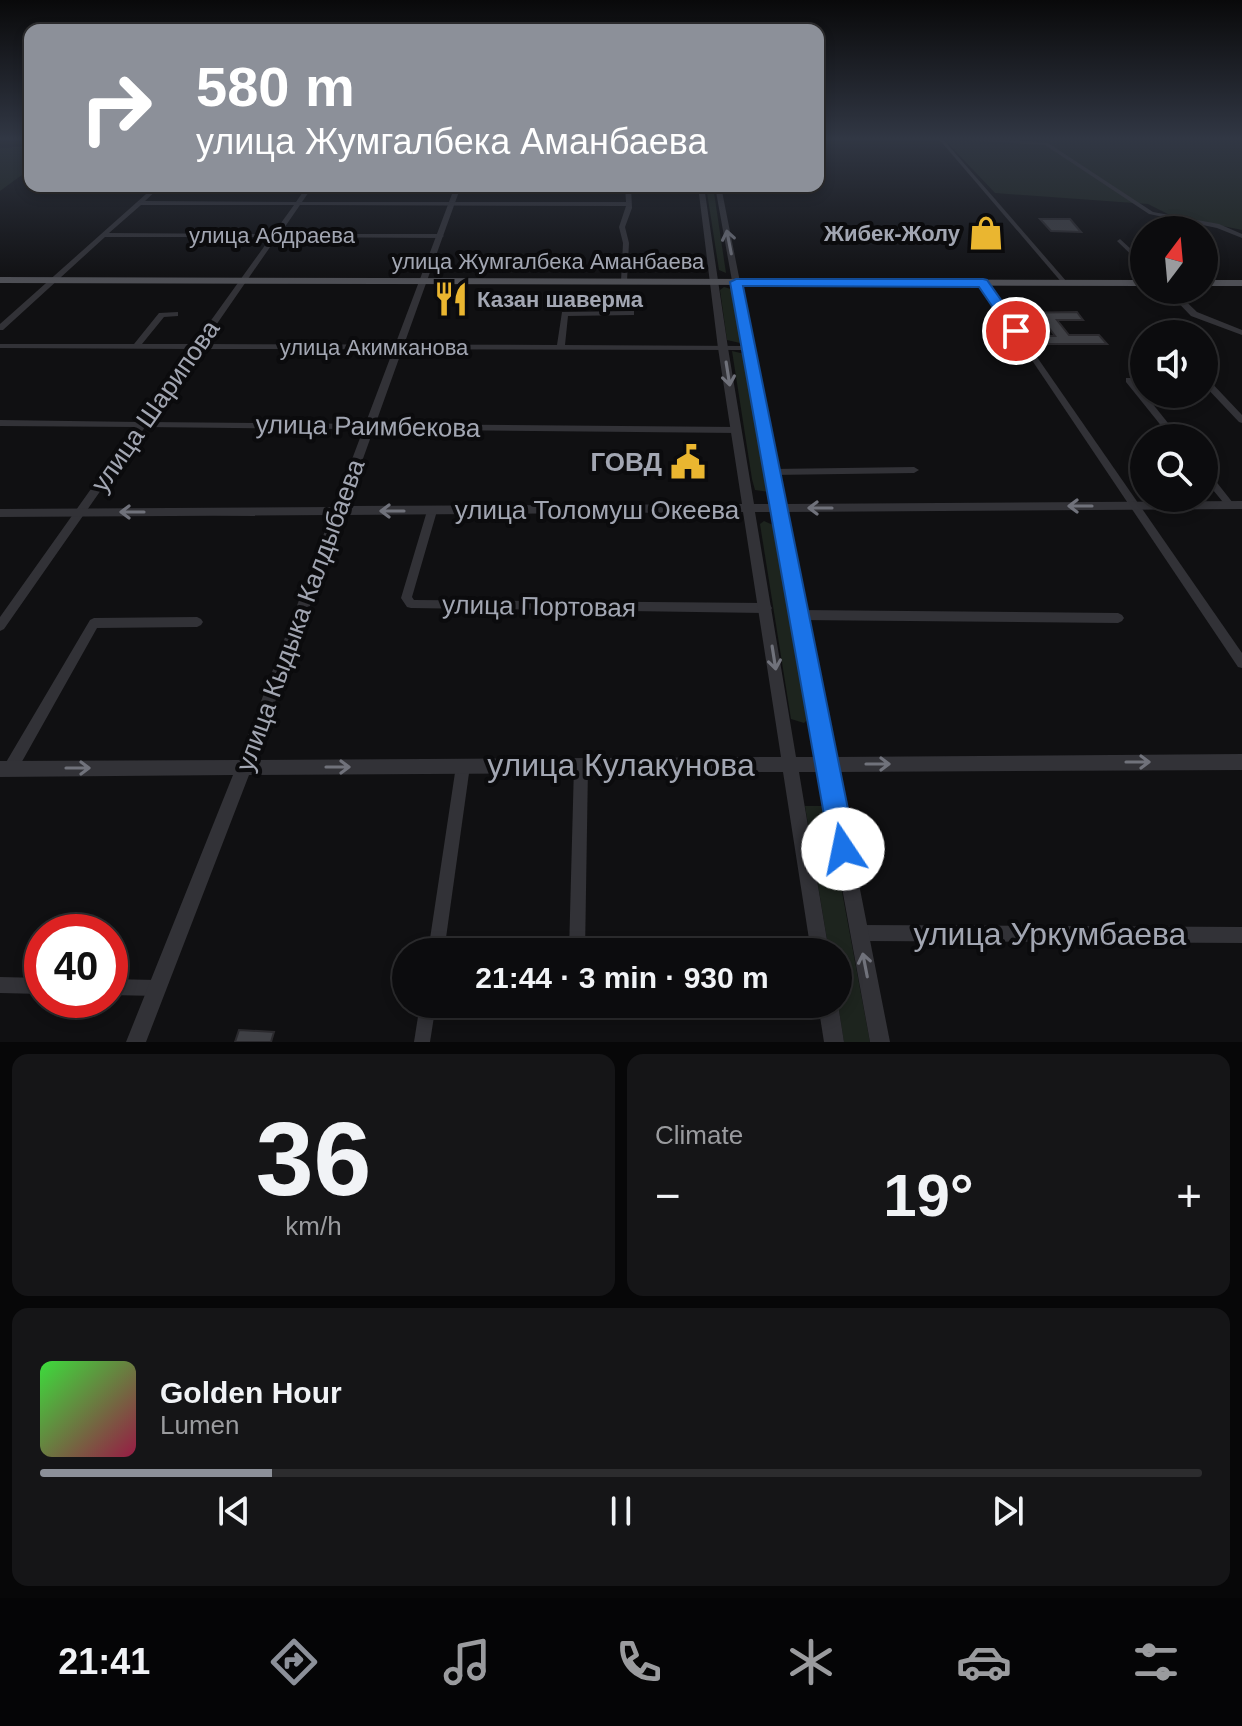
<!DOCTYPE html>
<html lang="en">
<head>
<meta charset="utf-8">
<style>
	:root { --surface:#0c0c0e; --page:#151517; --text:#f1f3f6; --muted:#9a9b9e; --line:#2c2c2e; --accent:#8c9099 }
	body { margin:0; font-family:Helvetica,sans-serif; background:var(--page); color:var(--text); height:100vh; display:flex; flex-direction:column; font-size:30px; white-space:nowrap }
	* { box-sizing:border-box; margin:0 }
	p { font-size:26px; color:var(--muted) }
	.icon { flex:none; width:44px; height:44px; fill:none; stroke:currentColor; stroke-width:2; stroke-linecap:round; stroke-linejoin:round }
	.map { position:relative; height:1042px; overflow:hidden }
	.drawer { display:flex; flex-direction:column; gap:12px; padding:12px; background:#070708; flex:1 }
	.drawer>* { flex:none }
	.guide { position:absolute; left:24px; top:24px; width:800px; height:168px; border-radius:16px; box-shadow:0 4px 12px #0003,0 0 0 2px var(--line); background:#8c9099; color:#fff; overflow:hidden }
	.needle { width:52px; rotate:16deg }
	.fabs { position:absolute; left:1130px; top:216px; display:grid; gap:16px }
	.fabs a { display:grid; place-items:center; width:88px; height:88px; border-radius:50%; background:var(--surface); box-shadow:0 4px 12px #0003,0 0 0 2px var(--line); font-size:40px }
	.speed { position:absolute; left:24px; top:914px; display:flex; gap:16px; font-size:40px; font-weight:700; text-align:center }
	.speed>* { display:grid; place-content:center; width:104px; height:104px; border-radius:50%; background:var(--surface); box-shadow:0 4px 12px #0003,0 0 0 2px var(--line); line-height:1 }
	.speed .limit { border:12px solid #d22; background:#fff; color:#111 }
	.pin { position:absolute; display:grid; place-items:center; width:68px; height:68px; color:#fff; margin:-34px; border:4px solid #fff; border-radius:50%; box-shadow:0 2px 8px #0007 }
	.me { position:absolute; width:88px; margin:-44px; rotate:349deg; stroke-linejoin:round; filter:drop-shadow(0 0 6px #0008) }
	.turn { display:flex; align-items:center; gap:28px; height:168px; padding:0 40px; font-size:36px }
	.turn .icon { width:104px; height:104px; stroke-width:2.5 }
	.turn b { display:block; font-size:56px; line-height:68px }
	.big { font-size:60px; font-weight:700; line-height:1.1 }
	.drawer .widget { flex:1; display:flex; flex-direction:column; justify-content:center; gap:12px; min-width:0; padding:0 28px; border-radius:16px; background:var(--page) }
	.drawer .dial { align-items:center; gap:0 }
	.dial b { font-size:104px; line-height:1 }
	.song { display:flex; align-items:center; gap:24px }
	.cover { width:96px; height:96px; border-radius:12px; background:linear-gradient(135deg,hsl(120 70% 55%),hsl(340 70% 35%)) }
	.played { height:8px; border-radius:4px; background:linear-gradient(90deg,var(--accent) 20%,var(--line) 20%) }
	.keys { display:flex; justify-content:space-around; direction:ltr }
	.heat { display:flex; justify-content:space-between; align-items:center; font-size:44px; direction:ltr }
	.drawer .tiles { flex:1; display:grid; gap:12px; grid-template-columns:1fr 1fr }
	.widget:last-child { grid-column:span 2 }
	.trip { position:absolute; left:392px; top:938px; width:460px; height:80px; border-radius:40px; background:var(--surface); box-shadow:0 4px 12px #0003,0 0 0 2px var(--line); font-weight:700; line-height:80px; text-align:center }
	.menu { display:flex; height:128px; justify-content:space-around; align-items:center; background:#050506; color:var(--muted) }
	.menu .icon { width:56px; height:56px }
	.menu .on { color:var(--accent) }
	.menu b { font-size:36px; color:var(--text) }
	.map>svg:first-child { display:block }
	.green { fill:#1d241e }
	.building { fill:#3f4045; stroke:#2b2a2e; stroke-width:2 }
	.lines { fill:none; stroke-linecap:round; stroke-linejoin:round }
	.minor { fill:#323237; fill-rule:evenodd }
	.tertiary { fill:#323237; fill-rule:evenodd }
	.primary { fill:#4e4f55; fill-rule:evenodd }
	.oneway { stroke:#70727b }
	.route { fill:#1a73e8; stroke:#114b97; stroke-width:2 }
	.labels { text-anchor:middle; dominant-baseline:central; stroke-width:8; stroke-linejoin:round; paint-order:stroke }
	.far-poi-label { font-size:22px; font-weight:bold; fill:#a2a6b2; stroke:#0b0b0d; text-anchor:end }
	.far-street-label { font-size:22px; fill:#a2a6b2; stroke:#0b0b0d }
	.street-label { font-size:26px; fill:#a2a6b2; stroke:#0b0b0d }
	.poi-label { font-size:26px; font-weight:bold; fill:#a2a6b2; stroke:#0b0b0d; text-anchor:end }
	.near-street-label { font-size:32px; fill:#a2a6b2; stroke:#0b0b0d }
</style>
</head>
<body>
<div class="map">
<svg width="1242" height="1042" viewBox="0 0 1242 1042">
	<rect width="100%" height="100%" fill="#101012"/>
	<g class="green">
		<path d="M943 138H1242V230L1170 215 1148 204 995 193Z"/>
		<path d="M30 146V169L0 191V148Z"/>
		<path d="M706 186H713L726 273 719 270Z"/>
		<path d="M724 287 734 290 740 343 727 340 720 290Z"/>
		<path d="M732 351 745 354 769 492 755 490 752 479Z"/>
		<path d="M764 521 773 525 808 719 804 723 791 719 760 524Z"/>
		<path d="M805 806H826L870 1042H844L838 1004V952H829Z"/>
	</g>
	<g class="building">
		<path d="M1040 219H1070L1081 232 1051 231Z"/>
		<path d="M1077 312 1083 320H1057L1069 335H1099L1107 344H1032L1026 336H1055L1043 320H1017L1012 313Z"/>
		<path d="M239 1030 274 1032 271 1042H235Z"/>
	</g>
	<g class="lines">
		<g class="minor">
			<path d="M821 138H826L818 147V141Z"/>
			<path d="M938 138H942L1067 282V284H1063Z"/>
			<path d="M964 138H981L1048 143 1153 212 1219 224 1242 234V238L1217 228 1149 214 1045 145 967 140Z"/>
			<path d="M155 186H161L145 201 296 202 307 186H313L302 202H626L625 186H631L632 208 625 227 629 243 627 281 624 283 621 281 623 243 619 227 626 206 300 205 280 234H441L444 236 441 238 277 237 203 344 557 345 562 312 631 311H634V315L568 316 565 345 748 346 752 348 748 350 199 349 149 422 737 427 741 430 737 433 145 427 4 629 0 631V617L135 427 0 426V420L139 422 191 349 0 348V344H134L159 313 178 312V316L164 317 142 344H194L271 237H105L3 330H0V324ZM141 205H294L273 234 109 233Z"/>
			<path d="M1120 239 1144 261V267L1118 242 1117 241Z"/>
			<path d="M983 281 985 282 1242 653V668L1238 667 980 283Z"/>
			<path d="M1166 290H1174L1197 312 1242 330V335L1191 316Z"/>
			<path d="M1126 378H1132L1180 438H1171L1126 382Z"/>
			<path d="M1204 378H1207L1242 415V423L1239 422 1204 385Z"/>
			<path d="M914 467 919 470 914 473 772 475 767 472 772 469Z"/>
			<path d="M1204 469 1207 470 1233 503 1235 505 1233 507H1227L1204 479Z"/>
			<path d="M432 507 437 511 412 597 414 600 766 603 770 605 772 608 770 611 766 613 411 608 407 607 401 598 427 511Z"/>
			<path d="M799 610 1118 613 1122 615 1124 618 1122 621 1118 623 799 620 795 618 793 615 795 612Z"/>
			<path d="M197 617 201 619 203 622 201 625 197 627 97 628 15 774 10 775 5 774 3 769 5 764 90 620 94 618Z"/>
			<path d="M463 760 468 762 470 766 444 952H428L456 766 458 762Z"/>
			<path d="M581 760 586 762 588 766 585 952H569L574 766 576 762Z"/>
			<path d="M859 925 1242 927V943L859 941 854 938 851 933 854 928Z"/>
			<path d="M0 977 42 978V994L0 993Z"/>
			<path d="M110 979 157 980 163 982 165 988 163 994 157 996 110 995Z"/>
			<path d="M420 1004H436L430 1042H414Z"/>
		</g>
		<g class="tertiary">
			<path d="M455 186H461L346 506 742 504 718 348 698 186H704L728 348 754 504H772L715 186H721L784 504 1242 501V509L786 512 834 757 1242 754V770L837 772 890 1042H870L821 772H799L829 952H811L783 772 249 775 146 1042H126L233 775 0 777V761L239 760 331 515 0 517V509L334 507ZM743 512 781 757 254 760 343 515ZM755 512H774L818 757H796Z"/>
			<path d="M818 1004H838L844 1042H824Z"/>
		</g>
		<g class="primary">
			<path d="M0 277 1144 280V286L0 283Z"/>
			<rect x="1204" y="280" width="38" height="6"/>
		</g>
	</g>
	<defs><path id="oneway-shaft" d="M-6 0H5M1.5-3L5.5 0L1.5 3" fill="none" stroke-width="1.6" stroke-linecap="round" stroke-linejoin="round" transform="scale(2)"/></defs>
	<g class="oneway">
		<use href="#oneway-shaft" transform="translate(729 242) rotate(-101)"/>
		<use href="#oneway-shaft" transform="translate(728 374) rotate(81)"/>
		<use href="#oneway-shaft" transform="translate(1080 506) rotate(180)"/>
		<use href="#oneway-shaft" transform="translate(820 508) rotate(180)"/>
		<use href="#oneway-shaft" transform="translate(392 511) rotate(180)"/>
		<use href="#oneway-shaft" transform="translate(132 512) rotate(180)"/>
		<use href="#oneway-shaft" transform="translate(774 658) rotate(81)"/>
		<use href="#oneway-shaft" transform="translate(1138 762)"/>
		<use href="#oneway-shaft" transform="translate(878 764)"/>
		<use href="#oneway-shaft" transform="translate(338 767)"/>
		<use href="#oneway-shaft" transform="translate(78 768)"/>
		<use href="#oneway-shaft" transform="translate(865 965) rotate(-101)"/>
	</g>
	<linearGradient id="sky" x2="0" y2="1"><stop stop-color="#09090a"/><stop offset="0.49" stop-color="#313744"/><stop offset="1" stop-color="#313744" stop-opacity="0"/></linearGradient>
	<rect width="1242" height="283" fill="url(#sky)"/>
	<path class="route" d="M983 279 987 280 1023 331 1021 334H1011L979 287 743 286 856 849 852 858 843 862 834 858 830 849 730 282 736 279Z"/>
	<defs>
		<g id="shop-bare" transform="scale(2.76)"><path d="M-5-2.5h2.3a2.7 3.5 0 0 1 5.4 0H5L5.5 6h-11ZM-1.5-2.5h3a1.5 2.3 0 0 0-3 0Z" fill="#eab630" stroke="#0b0b0d" stroke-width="2.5" paint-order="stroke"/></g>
		<g id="restaurant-bare" transform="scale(2.76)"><path d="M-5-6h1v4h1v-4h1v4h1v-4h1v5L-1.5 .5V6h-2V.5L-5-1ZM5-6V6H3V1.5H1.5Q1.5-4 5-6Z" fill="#eab630" stroke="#0b0b0d" stroke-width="2.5" paint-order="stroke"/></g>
		<g id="civic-bare" transform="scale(2.76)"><path d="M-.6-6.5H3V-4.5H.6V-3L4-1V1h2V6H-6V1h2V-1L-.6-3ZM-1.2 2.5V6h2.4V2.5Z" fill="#eab630" stroke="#0b0b0d" stroke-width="2.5" paint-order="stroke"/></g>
	</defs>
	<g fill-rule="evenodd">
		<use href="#shop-bare" x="986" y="233"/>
		<use href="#restaurant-bare" x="451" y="299"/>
		<use href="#civic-bare" x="688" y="462"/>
	</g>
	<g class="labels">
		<g class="far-poi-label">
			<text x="960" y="233">Жибек-Жолу</text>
			<text x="477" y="299" text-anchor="start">Казан шаверма</text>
		</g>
		<g class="far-street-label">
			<text x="272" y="235">улица Абдраева</text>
			<text x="548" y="261">улица Жумгалбека Аманбаева</text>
			<text x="374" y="347">улица Акимканова</text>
		</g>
		<g class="street-label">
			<text transform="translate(155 406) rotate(-55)">улица Шарипова</text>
			<text transform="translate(368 426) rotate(1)">улица Раимбекова</text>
			<text x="597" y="510">улица Толомуш Океева</text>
			<text transform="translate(539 606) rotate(1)">улица Портовая</text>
			<text transform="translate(300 615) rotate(-70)">улица Кыдыка Калдыбаева</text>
		</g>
		<g class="poi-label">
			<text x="662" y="462">ГОВД</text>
		</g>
		<g class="near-street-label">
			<text x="621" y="765">улица Кулакунова</text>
			<text x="1050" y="934">улица Уркумбаева</text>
		</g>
	</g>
</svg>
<div class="fabs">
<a><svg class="needle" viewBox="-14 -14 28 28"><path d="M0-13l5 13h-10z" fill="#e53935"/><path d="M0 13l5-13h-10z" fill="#9a9b9e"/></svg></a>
<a><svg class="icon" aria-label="sound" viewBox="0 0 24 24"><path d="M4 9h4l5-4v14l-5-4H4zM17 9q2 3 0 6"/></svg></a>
<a><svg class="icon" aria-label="search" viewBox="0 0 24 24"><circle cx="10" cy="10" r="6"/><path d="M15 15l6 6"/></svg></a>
</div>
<div class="speed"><div class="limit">40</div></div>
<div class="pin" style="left:1016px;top:331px;background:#d93025"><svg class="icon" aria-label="arrive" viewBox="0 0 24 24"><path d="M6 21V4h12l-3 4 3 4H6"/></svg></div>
<svg class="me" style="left:843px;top:849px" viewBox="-20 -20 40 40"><circle r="19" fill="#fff"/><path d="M0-13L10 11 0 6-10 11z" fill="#1a73e8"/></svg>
<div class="trip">21:44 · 3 min · 930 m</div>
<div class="guide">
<div class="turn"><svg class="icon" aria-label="right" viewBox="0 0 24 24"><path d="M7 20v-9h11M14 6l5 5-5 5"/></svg><div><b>580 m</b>улица Жумгалбека Аманбаева</div></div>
</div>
</div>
<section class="drawer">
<div class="tiles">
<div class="widget dial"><b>36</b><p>km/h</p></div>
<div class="widget"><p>Climate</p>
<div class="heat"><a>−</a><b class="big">19°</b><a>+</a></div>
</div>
<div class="widget">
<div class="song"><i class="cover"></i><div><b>Golden Hour</b><p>Lumen</p></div></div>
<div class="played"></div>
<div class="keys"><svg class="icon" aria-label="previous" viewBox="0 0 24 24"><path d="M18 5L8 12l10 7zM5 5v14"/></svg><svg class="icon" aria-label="pause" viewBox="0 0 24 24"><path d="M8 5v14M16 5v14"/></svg><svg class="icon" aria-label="next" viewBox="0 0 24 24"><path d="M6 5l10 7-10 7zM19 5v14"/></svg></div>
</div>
</div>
</section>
<nav class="menu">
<b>21:41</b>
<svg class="icon on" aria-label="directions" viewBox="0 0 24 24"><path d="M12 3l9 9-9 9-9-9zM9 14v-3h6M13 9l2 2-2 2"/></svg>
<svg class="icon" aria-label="music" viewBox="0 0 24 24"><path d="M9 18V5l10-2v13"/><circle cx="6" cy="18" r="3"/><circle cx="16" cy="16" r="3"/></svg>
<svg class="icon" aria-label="phone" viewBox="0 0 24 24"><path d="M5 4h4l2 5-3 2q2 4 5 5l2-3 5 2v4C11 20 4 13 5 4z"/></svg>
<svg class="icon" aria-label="climate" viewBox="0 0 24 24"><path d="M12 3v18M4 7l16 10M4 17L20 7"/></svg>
<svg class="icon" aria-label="car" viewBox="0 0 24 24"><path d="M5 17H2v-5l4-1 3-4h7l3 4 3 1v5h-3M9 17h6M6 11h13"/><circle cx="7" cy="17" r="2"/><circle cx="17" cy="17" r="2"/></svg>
<svg class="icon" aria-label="filters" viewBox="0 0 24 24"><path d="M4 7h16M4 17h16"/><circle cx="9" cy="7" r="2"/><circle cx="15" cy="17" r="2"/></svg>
</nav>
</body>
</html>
